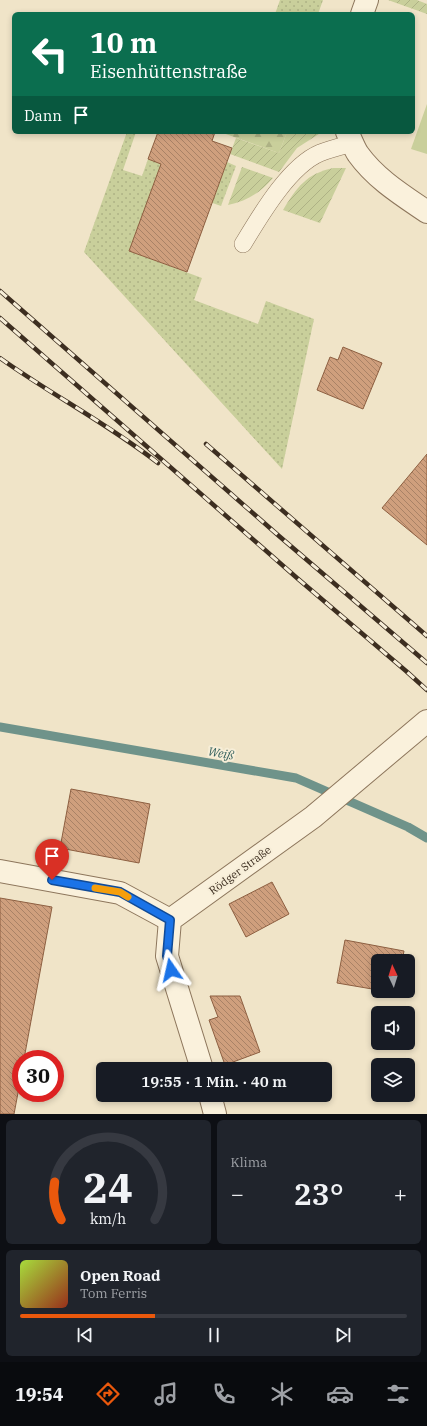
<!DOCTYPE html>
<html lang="de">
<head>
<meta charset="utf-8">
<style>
	:root { --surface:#171b24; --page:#20242c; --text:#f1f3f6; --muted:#9ea1a6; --line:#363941; --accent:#ea580c }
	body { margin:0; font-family:"IBM Plex Serif",serif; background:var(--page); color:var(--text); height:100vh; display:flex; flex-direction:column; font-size:15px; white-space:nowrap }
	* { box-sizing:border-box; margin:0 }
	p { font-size:13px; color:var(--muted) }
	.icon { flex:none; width:22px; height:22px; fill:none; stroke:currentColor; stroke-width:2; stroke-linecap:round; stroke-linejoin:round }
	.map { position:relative; height:1114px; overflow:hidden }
	.side { display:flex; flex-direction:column; gap:6px; padding:6px; background:#0d0f14; flex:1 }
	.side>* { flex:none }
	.top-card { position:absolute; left:12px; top:12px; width:403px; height:122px; border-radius:6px; box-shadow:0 2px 6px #0003; background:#0b6e4f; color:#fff; overflow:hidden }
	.needle { width:26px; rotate:356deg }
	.buttons { position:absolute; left:371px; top:954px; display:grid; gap:8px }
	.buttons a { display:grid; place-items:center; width:44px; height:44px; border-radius:6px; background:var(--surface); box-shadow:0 2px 6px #0003; font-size:20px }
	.speed { position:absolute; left:12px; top:1050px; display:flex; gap:8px; font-size:20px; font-weight:700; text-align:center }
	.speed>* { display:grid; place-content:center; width:52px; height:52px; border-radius:50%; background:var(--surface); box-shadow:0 2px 6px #0003; line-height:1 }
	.speed .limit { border:6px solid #d22; background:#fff; color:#111 }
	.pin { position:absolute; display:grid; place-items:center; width:34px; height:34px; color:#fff; margin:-41px -17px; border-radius:50% 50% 50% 0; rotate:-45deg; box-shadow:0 0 4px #0007 }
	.pin .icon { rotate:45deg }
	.me { position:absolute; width:44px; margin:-22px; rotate:349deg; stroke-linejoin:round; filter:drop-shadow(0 0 3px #0008) }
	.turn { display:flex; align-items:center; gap:14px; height:84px; padding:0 12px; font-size:18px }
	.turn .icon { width:52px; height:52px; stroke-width:2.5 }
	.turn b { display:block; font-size:28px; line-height:34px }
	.then { display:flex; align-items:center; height:38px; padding:0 12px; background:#0003; gap:8px; font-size:15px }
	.big { font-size:30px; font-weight:600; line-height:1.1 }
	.side .widget { flex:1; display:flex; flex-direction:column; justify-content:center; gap:6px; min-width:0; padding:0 14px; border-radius:6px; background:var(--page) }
	.side .dial { align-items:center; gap:0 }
	.dial svg { height:104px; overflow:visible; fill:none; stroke:var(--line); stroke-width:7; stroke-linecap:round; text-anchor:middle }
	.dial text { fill:var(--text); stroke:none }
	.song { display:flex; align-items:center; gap:12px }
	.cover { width:48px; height:48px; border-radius:6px; background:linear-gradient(135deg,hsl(80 70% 55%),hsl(10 70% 35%)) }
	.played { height:4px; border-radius:2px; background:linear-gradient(90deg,var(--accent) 35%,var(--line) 35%) }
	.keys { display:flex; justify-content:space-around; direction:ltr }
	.heat { display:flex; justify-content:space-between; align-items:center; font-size:22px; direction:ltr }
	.side .tiles { flex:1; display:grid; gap:6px; grid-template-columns:1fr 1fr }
	.widget:last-child { grid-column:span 2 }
	.trip { position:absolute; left:96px; top:1062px; width:236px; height:40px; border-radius:6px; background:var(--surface); box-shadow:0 2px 6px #0003; font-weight:600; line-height:40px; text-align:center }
	.dock { display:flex; height:64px; justify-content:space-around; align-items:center; background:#090b0e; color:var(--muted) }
	.dock .icon { width:28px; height:28px }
	.dock .active { color:var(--accent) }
	.dock b { font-size:18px; color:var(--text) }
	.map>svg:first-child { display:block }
	.grass { fill:url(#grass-dots) }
	.forest { fill:url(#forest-firs) }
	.garden { fill:url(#garden-furrows) }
	.pitch { fill:#c9cf9b }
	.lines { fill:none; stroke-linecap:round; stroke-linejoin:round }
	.stream { stroke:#6f938a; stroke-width:9 }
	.building { fill:url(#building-back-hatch); stroke:#8d5f41 }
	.service-casing { stroke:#8d765c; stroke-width:18 }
	.minor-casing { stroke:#8d765c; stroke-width:24 }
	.service { stroke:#faf1dc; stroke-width:17 }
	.minor { stroke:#faf1dc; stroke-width:22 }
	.rail-casing { stroke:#3d2e20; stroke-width:4.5 }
	.rail { stroke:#f7eed8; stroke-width:3; stroke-dasharray:9; stroke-linecap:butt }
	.route-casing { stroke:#114b97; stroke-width:10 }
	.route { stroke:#1a73e8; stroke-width:7 }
	.slow { stroke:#f59e0b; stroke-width:7 }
	.labels { text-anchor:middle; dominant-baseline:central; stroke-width:4; stroke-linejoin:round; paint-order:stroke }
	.street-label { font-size:11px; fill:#3d2e20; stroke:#f7eed8 }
	.water-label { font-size:12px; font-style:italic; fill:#2f5d5a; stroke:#f7eed8 }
</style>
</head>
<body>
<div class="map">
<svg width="427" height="1114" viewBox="0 0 427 1114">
	<defs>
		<pattern id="grass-dots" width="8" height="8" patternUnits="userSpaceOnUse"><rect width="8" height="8" fill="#c9cf9b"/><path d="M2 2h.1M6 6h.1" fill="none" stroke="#aeb285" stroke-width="1.8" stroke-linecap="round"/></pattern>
		<pattern id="forest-firs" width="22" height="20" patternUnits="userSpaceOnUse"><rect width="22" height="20" fill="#c9cf9b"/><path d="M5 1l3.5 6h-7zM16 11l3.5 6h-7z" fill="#aeb285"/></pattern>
		<pattern id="garden-furrows" width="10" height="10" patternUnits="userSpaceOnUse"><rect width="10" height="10" fill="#c9cf9b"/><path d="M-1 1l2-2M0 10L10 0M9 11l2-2" fill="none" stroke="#aeb285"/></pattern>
		<pattern id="building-back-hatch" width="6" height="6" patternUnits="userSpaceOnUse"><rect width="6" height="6" fill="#cf9f7d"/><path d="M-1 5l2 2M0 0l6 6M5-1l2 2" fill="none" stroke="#a98266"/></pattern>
	</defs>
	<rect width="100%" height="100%" fill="#f0e4c8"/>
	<g class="grass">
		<path d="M280 0H323L318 14H275Z"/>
		<path d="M127 132H136L123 170 142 176 148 159 166 165 129 251 202 278 194 300 258 324 266 301 314 319 282 469 84 252Z"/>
		<path d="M227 162 236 166 221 206 204 200 218 186Z"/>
	</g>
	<path class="forest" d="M220 132H287L279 153Z"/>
	<g class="garden">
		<path d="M388 0H417L427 4V14Z"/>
		<path d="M287 132H322L297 148 279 172 230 154 236 138 279 153Z"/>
		<path d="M242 167 273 178C260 193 247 201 228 205Z"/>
		<path d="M333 168H346L320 223 283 210C297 187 306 174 333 168Z"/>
	</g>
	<path class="pitch" d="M427 104V154L411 149Z"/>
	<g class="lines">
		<path class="stream" d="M0 727 296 778 408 827 427 838"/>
	</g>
	<g class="building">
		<path d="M158 132H215L212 141 232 148 187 272 129 251 161 164 148 159Z"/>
		<path d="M343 347 382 363 363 409 317 390 330 357 338 360Z"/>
		<path d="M427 454V545L382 508Z"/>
		<path d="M71 789 150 804 139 863 60 848Z"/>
		<path d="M272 882 289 914 246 937 229 904Z"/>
		<path d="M0 898 52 907 24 1059H21V1077L14 1114H0Z"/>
		<path d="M345 940 404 951 402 961H378V990L337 983Z"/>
		<path d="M210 996H240L260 1052 225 1065 209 1020 218 1017Z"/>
	</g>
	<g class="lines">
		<g class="service-casing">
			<path id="service" d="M243 244C260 216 289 166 320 153 330 149 342 146 353 143"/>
		</g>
		<g class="minor-casing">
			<g id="minor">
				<path d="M362 14 367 0"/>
				<path d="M347 132C351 139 354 148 358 154 376 179 402 195 427 212"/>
				<path d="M0 871 120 893 170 920"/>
				<path d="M202 1069 167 956 170 920 313 817 427 721"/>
				<path d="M210 1095 215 1114"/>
			</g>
		</g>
		<use href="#service" class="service"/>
		<use href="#minor" class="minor"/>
		<g class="rail-casing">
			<g id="rail">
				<path d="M0 291 279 536 427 663"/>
				<path d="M0 318 297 578 406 671 427 690"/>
				<path d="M0 358C52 395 108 424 158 463"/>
				<path d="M206 444 427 636"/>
			</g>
		</g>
		<use href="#rail" class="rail"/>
	</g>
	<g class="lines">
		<g class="route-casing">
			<path id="route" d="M52 880 120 892 170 920 167 956 171 970"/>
		</g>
		<use href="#route" class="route"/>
		<path class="slow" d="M95 888 120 892 128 897"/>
	</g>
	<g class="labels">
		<g class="street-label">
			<text transform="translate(240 870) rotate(-36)">Rödger Straße</text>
		</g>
		<g class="water-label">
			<text transform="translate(221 753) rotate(10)">Weiß</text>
		</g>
	</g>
</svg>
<div class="buttons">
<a><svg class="needle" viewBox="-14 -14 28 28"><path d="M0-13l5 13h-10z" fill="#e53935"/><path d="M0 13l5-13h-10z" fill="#9ea1a6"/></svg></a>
<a><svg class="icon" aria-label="sound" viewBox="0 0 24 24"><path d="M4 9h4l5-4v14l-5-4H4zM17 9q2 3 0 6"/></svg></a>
<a><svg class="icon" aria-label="layers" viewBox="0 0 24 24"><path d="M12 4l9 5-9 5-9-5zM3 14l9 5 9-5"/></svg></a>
</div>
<div class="speed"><div class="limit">30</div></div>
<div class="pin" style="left:52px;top:880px;background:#d93025"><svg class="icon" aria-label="arrive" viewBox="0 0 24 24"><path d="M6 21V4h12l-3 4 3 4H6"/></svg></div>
<svg class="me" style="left:171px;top:970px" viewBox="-20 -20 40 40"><path d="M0-17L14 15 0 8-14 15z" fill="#1a73e8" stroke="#fff" stroke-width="4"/></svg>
<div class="trip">19:55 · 1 Min. · 40 m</div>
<div class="top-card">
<div class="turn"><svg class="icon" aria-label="left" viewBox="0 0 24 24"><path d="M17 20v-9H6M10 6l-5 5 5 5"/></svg><div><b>10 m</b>Eisenhüttenstraße</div></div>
<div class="then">Dann<svg class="icon" aria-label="arrive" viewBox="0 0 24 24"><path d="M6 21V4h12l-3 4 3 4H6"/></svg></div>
</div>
</div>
<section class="side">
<div class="tiles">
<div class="widget dial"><svg viewBox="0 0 100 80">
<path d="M14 69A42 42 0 1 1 86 69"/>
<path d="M14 69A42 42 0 0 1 9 40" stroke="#ea580c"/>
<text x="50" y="56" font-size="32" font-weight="700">24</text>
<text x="50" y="72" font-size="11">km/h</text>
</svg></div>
<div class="widget"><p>Klima</p>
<div class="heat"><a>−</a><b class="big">23°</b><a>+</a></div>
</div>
<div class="widget">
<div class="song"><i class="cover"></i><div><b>Open Road</b><p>Tom Ferris</p></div></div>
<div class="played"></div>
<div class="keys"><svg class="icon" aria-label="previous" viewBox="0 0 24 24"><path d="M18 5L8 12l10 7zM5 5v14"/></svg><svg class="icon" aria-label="pause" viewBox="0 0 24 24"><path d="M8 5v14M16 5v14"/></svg><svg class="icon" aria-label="next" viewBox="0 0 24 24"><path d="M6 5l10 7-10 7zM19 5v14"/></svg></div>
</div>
</div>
</section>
<nav class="dock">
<b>19:54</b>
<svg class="icon active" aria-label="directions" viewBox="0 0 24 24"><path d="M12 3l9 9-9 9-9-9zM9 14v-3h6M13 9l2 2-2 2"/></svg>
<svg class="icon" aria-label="music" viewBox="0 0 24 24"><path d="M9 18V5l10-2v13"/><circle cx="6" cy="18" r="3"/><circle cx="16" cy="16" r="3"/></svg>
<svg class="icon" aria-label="phone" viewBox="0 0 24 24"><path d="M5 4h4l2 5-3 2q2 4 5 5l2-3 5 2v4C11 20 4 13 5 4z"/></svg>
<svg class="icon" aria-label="climate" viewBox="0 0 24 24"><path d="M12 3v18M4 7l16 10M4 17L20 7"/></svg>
<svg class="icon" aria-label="car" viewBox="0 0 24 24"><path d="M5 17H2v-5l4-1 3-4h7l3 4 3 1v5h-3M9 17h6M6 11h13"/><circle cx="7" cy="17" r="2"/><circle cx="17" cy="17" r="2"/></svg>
<svg class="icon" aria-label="filters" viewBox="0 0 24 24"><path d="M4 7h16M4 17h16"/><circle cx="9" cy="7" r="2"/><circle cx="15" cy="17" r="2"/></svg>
</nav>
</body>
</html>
